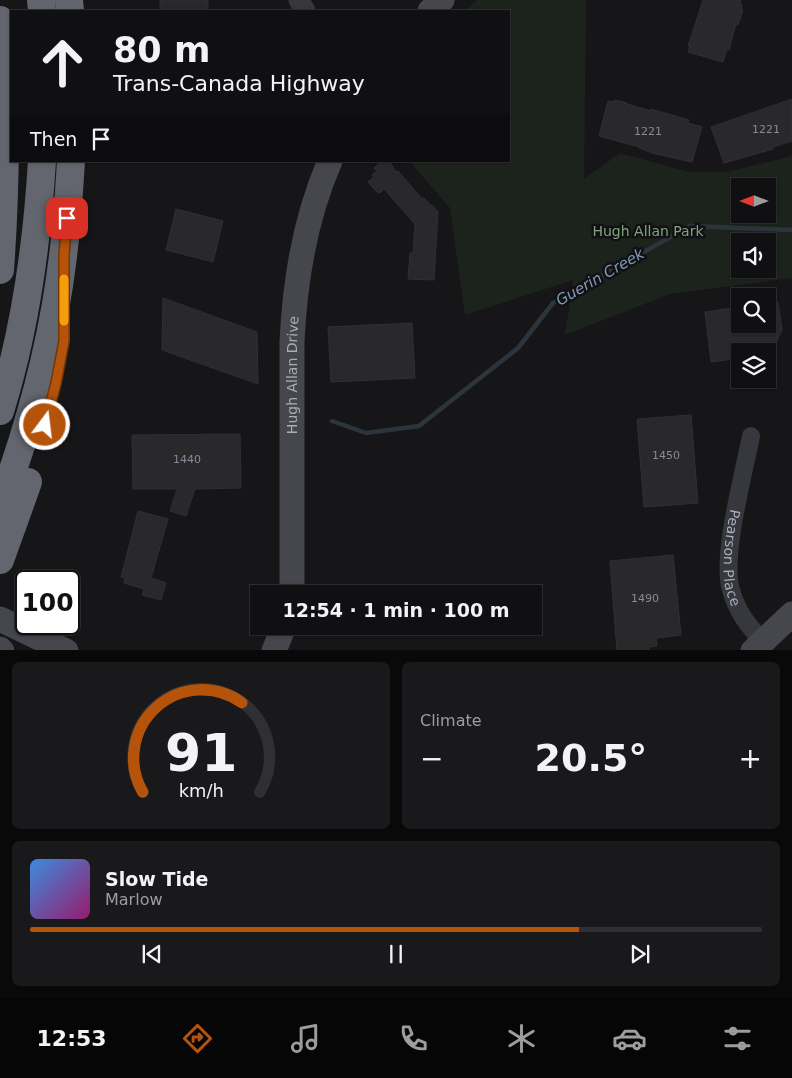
<!DOCTYPE html>
<html lang="en">
<head>
<meta charset="utf-8">
<style>
	:root { --surface:#101012; --page:#19191b; --text:#f1f3f6; --muted:#9c9d9f; --line:#303032; --accent:#b45309 }
	body { margin:0; font-family:"DejaVu Sans",sans-serif; background:var(--page); color:var(--text); height:100vh; display:flex; flex-direction:column; font-size:19px; white-space:nowrap }
	* { box-sizing:border-box; margin:0 }
	p { font-size:16px; color:var(--muted) }
	.icon { flex:none; width:28px; height:28px; fill:none; stroke:currentColor; stroke-width:2; stroke-linecap:round; stroke-linejoin:round }
	.map { position:relative; height:650px; overflow:hidden }
	.panel { display:flex; flex-direction:column; gap:12px; padding:12px; background:#09090a; flex:1 }
	.panel>* { flex:none }
	.hud { position:absolute; left:10px; top:10px; width:500px; height:152px; border-radius:0px; box-shadow:0 1px 4px #0004,0 0 0 1px var(--line); background:#101012; color:var(--text); overflow:hidden }
	.needle { width:32px; rotate:270deg }
	.buttons { position:absolute; left:731px; top:178px; display:grid; gap:10px }
	.buttons a { display:grid; place-items:center; width:45px; height:45px; border-radius:0px; background:var(--surface); box-shadow:0 1px 4px #0004,0 0 0 1px var(--line); font-size:25px }
	.speed { position:absolute; left:15px; top:570px; display:flex; gap:10px; font-size:25px; font-weight:700; text-align:center }
	.speed>* { display:grid; place-content:center; width:65px; height:65px; border-radius:50%; background:var(--surface); box-shadow:0 1px 4px #0004,0 0 0 1px var(--line); line-height:1 }
	.speed .limit { border:2px solid #111; border-radius:8px; background:#fff; color:#111 }
	.pin { position:absolute; display:grid; place-items:center; width:42px; height:42px; color:#fff; margin:-21px; border-radius:10px; box-shadow:0 2px 8px #0006 }
	.me { position:absolute; width:55px; margin:-28px; rotate:15deg; stroke-linejoin:round; filter:drop-shadow(0 0 4px #0008) }
	.turn { display:flex; align-items:center; gap:18px; height:105px; padding:0 20px; font-size:22px }
	.turn .icon { width:65px; height:65px; stroke-width:2.5 }
	.turn b { display:block; font-size:35px; line-height:42px }
	.then { display:flex; align-items:center; height:48px; padding:0 20px; background:#0003; gap:10px; font-size:19px }
	.big { font-size:38px; font-weight:800; line-height:1.1 }
	.panel .card { flex:1; display:flex; flex-direction:column; justify-content:center; gap:8px; min-width:0; padding:0 18px; border-radius:8px; background:var(--page) }
	.panel .dial { align-items:center; gap:0 }
	.dial svg { height:130px; overflow:visible; fill:none; stroke:var(--line); stroke-width:7; stroke-linecap:round; text-anchor:middle }
	.dial text { fill:var(--text); stroke:none }
	.song { display:flex; align-items:center; gap:15px }
	.cover { width:60px; height:60px; border-radius:8px; background:linear-gradient(135deg,hsl(210 70% 55%),hsl(320 70% 35%)) }
	.played { height:5px; border-radius:2px; background:linear-gradient(90deg,var(--accent) 75%,var(--line) 75%) }
	.keys { display:flex; justify-content:space-around; direction:ltr }
	.heat { display:flex; justify-content:space-between; align-items:center; font-size:28px; direction:ltr }
	.panel .tiles { flex:1; display:grid; gap:12px; grid-template-columns:1fr 1fr }
	.card:last-child { grid-column:span 2 }
	.trip { position:absolute; left:250px; top:585px; width:292px; height:50px; border-radius:0px; background:var(--surface); box-shadow:0 1px 4px #0004,0 0 0 1px var(--line); font-weight:800; line-height:50px; text-align:center }
	.dock { display:flex; height:80px; justify-content:space-around; align-items:center; background:#060607; color:var(--muted) }
	.dock .icon { width:35px; height:35px }
	.dock .current { color:var(--accent) }
	.dock b { font-size:22px; color:var(--text) }
	.map>svg:first-child { display:block }
	.green { fill:#1c231d; fill-rule:evenodd }
	.lines { fill:none; stroke-linecap:round; stroke-linejoin:round }
	.stream { stroke:#2c353c; stroke-width:4.5 }
	.building { fill:#29292c; stroke:#303034 }
	.minor { stroke:#37383d; stroke-width:18 }
	.tertiary { stroke:#37383d; stroke-width:21 }
	.secondary { stroke:#45474d; stroke-width:25 }
	.motorway { stroke:#63666e; stroke-width:28 }
	.route-casing { stroke:#753606; stroke-width:12 }
	.route { stroke:#b45309; stroke-width:9 }
	.slow { stroke:#f59e0b; stroke-width:9 }
	.labels { text-anchor:middle; dominant-baseline:central; stroke-width:5; stroke-linejoin:round; paint-order:stroke }
	.number-label { font-size:11px; fill:#888b94 }
	.park-label { font-size:14px; fill:#7fa381; stroke:#111113 }
	.street-label { font-size:14px; fill:#a8adb8; stroke:#111113 }
	.water-label { font-size:15px; font-style:italic; fill:#7f9bb3; stroke:#111113 }
</style>
</head>
<body>
<div class="map">
<svg width="792" height="651" viewBox="0 0 792 651">
	<rect width="100%" height="100%" fill="#161618"/>
	<path class="green" d="M477 0H586L584 179 620 153 689 172H727L792 156V278L670 294 565 335 573 280 465 315 450 208 409 161H509V11H464ZM740 186H768V214H740ZM740 241H768V269H740Z"/>
	<g class="lines">
		<path class="stream" d="M332 421 366 433 419 426 518 348 553 303 690 226 792 230"/>
	</g>
	<g class="building">
		<rect x="160" y="0" width="48" height="11"/>
		<path d="M703 0H741L740 4 742 5 741 9 743 10 738 25 736 24 729 50 727 49 723 62 688 52 690 46H688Z"/>
		<path d="M792 99V141L773 147V149L724 163 711 127Z"/>
		<path d="M615 100 627 103V104L651 111V109L689 120 688 123 702 127 692 162 652 153 639 148V147L599 136 608 101 614 102Z"/>
		<path d="M381 161H389L396 172 398 171 422 199 424 198 431 206 432 205 438 212 434 280 408 279 410 253H413L415 224 384 189 380 193 377 192 368 182 374 177 372 175 377 171 374 168Z"/>
		<path d="M176 209 223 221 213 262 166 250Z"/>
		<path d="M163 298 257 332 258 384 162 350Z"/>
		<path d="M778 302 782 330 772 351H740V358L711 362 705 312 740 307V324H768V303Z"/>
		<path d="M412 323 415 378 331 382 328 327Z"/>
		<path d="M691 415 698 503 644 507 637 419Z"/>
		<path d="M240 434 241 488 195 489 186 516 170 511 177 489H133L132 435Z"/>
		<path d="M138 511 168 519 151 578 166 583 161 600 142 595 144 589 124 583 125 578 121 577Z"/>
		<path d="M673 555 681 635 656 638 657 646 649 647V651H617L610 561Z"/>
	</g>
	<g class="lines">
		<path class="minor" id="s1" d="M751 436C744 473 721 556 731 590 737 612 748 625 762 641"/>
		<path class="tertiary" d="M299 0 305 11"/>
		<g class="secondary">
			<path d="M430 11 442 0"/>
			<path id="s2" d="M292 594V341C295 279 305 218 330 161"/>
			<path d="M0 619 66 651"/>
			<path d="M0 649 2 651"/>
			<path d="M274 651 284 626"/>
			<path d="M753 651 792 614"/>
		</g>
		<g class="motorway">
			<path d="M41 0 42 11"/>
			<path d="M69 0 70 11"/>
			<path d="M0 20C7 103 6 187 0 270"/>
			<path d="M0 411C25 331 37 244 42 161"/>
			<path d="M0 506C30 426 53 341 63 256 67 225 69 193 71 161"/>
			<path d="M0 560 28 482"/>
		</g>
	</g>
	<g class="lines">
		<g class="route-casing">
			<path id="route" d="M45 425 56 383 64 341V255L67 218"/>
		</g>
		<use href="#route" class="route"/>
		<path class="slow" d="M64 279V321"/>
	</g>
	<g class="labels">
		<g class="number-label">
			<text x="766" y="129">1221</text>
			<text x="648" y="131">1221</text>
			<text x="666" y="455">1450</text>
			<text x="187" y="459">1440</text>
			<text x="645" y="598">1490</text>
		</g>
		<g class="park-label">
			<text x="648" y="231">Hugh Allan Park</text>
		</g>
		<g class="street-label">
			<text stroke="none"><textPath href="#s2" startOffset="219">Hugh Allan Drive</textPath></text>
			<text stroke="none"><textPath href="#s1" startOffset="124">Pearson Place</textPath></text>
		</g>
		<g class="water-label">
			<text transform="translate(600 277) rotate(-30)">Guerin Creek</text>
		</g>
	</g>
</svg>
<div class="buttons">
<a><svg class="needle" viewBox="-14 -14 28 28"><path d="M0-13l5 13h-10z" fill="#e53935"/><path d="M0 13l5-13h-10z" fill="#9c9d9f"/></svg></a>
<a><svg class="icon" aria-label="sound" viewBox="0 0 24 24"><path d="M4 9h4l5-4v14l-5-4H4zM17 9q2 3 0 6"/></svg></a>
<a><svg class="icon" aria-label="search" viewBox="0 0 24 24"><circle cx="10" cy="10" r="6"/><path d="M15 15l6 6"/></svg></a>
<a><svg class="icon" aria-label="layers" viewBox="0 0 24 24"><path d="M12 4l9 5-9 5-9-5zM3 14l9 5 9-5"/></svg></a>
</div>
<div class="speed"><div class="limit">100</div></div>
<div class="pin" style="left:67px;top:218px;background:#d93025"><svg class="icon" aria-label="arrive" viewBox="0 0 24 24"><path d="M6 21V4h12l-3 4 3 4H6"/></svg></div>
<svg class="me" style="left:45px;top:425px" viewBox="-20 -20 40 40"><circle r="17" fill="#b45309" stroke="#fff" stroke-width="3"/><path d="M0-11L8 9 0 5-8 9z" fill="#fff"/></svg>
<div class="trip">12:54 · 1 min · 100 m</div>
<div class="hud">
<div class="turn"><svg class="icon" aria-label="ahead" viewBox="0 0 24 24"><path d="M12 20V5M6 11l6-6 6 6"/></svg><div><b>80 m</b>Trans-Canada Highway</div></div>
<div class="then">Then<svg class="icon" aria-label="arrive" viewBox="0 0 24 24"><path d="M6 21V4h12l-3 4 3 4H6"/></svg></div>
</div>
</div>
<section class="panel">
<div class="tiles">
<div class="card dial"><svg viewBox="0 0 100 80">
<path d="M14 69A42 42 0 1 1 86 69"/>
<path d="M14 69A42 42 0 0 1 75 14" stroke="#b45309"/>
<text x="50" y="56" font-size="32" font-weight="700">91</text>
<text x="50" y="72" font-size="11">km/h</text>
</svg></div>
<div class="card"><p>Climate</p>
<div class="heat"><a>−</a><b class="big">20.5°</b><a>+</a></div>
</div>
<div class="card">
<div class="song"><i class="cover"></i><div><b>Slow Tide</b><p>Marlow</p></div></div>
<div class="played"></div>
<div class="keys"><svg class="icon" aria-label="previous" viewBox="0 0 24 24"><path d="M18 5L8 12l10 7zM5 5v14"/></svg><svg class="icon" aria-label="pause" viewBox="0 0 24 24"><path d="M8 5v14M16 5v14"/></svg><svg class="icon" aria-label="next" viewBox="0 0 24 24"><path d="M6 5l10 7-10 7zM19 5v14"/></svg></div>
</div>
</div>
</section>
<nav class="dock">
<b>12:53</b>
<svg class="icon current" aria-label="directions" viewBox="0 0 24 24"><path d="M12 3l9 9-9 9-9-9zM9 14v-3h6M13 9l2 2-2 2"/></svg>
<svg class="icon" aria-label="music" viewBox="0 0 24 24"><path d="M9 18V5l10-2v13"/><circle cx="6" cy="18" r="3"/><circle cx="16" cy="16" r="3"/></svg>
<svg class="icon" aria-label="phone" viewBox="0 0 24 24"><path d="M5 4h4l2 5-3 2q2 4 5 5l2-3 5 2v4C11 20 4 13 5 4z"/></svg>
<svg class="icon" aria-label="climate" viewBox="0 0 24 24"><path d="M12 3v18M4 7l16 10M4 17L20 7"/></svg>
<svg class="icon" aria-label="car" viewBox="0 0 24 24"><path d="M5 17H2v-5l4-1 3-4h7l3 4 3 1v5h-3M9 17h6M6 11h13"/><circle cx="7" cy="17" r="2"/><circle cx="17" cy="17" r="2"/></svg>
<svg class="icon" aria-label="filters" viewBox="0 0 24 24"><path d="M4 7h16M4 17h16"/><circle cx="9" cy="7" r="2"/><circle cx="15" cy="17" r="2"/></svg>
</nav>
</body>
</html>
